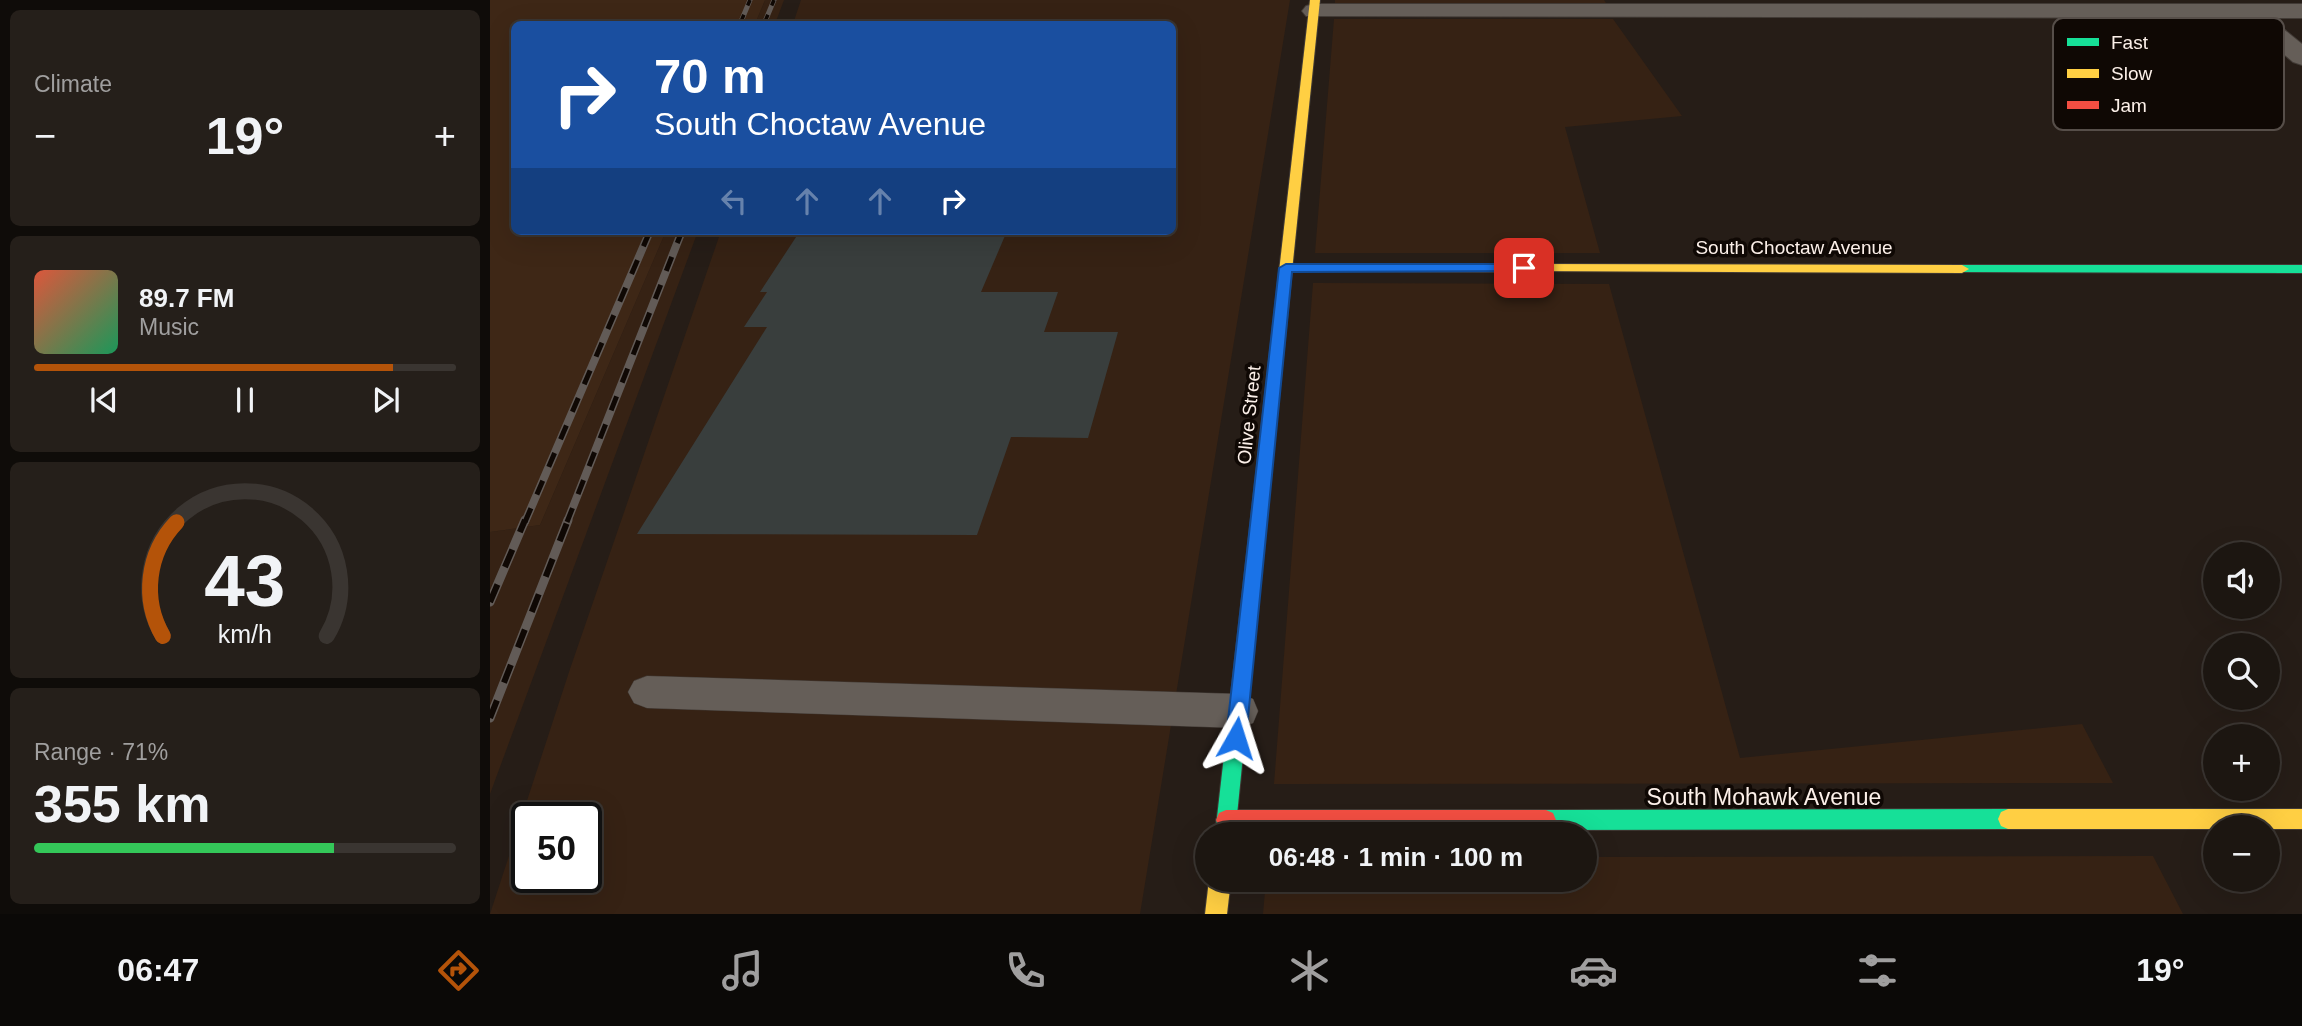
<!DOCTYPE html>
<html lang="en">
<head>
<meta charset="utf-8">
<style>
	:root { --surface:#1c1611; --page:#251f1a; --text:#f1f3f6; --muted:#a09f9f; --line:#3a3531; --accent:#b45309 }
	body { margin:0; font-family:Helvetica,sans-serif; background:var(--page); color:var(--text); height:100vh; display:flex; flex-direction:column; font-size:26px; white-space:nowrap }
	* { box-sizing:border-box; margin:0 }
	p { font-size:23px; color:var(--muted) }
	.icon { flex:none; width:38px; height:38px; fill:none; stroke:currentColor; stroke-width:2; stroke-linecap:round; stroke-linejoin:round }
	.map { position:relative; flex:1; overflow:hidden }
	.side { display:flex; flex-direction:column; gap:10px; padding:10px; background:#0f0c09; width:490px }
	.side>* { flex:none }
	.top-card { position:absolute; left:21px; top:21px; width:665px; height:214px; border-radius:10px; box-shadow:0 7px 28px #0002,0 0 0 2px var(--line); background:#1a4fa0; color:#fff; overflow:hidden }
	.controls { position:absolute; left:1713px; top:542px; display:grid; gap:14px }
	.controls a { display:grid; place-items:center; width:77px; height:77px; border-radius:50%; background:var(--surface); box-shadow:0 7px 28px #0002,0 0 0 2px var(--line); font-size:35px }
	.speed { position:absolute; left:21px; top:802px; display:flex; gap:14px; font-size:35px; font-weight:700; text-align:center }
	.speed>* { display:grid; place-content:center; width:91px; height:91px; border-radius:50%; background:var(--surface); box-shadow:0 7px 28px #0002,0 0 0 2px var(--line); line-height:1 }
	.speed .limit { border:4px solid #111; border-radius:10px; background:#fff; color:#111 }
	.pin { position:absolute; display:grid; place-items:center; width:60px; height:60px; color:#fff; margin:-30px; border-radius:14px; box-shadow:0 4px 10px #0006 }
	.me { position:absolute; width:77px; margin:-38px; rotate:6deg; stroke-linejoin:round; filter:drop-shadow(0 0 5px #0008) }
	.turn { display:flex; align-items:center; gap:24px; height:147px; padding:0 28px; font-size:32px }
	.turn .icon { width:91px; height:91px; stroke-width:2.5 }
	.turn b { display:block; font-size:49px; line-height:60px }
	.lanes { display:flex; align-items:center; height:66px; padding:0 28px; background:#0003; justify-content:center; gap:35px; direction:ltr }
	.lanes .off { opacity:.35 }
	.big { font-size:52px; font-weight:700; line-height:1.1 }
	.side .card { flex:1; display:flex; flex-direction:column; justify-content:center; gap:10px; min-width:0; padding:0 24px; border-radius:10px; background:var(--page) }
	.side .dial { align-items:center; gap:0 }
	.dial svg { height:182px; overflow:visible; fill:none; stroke:var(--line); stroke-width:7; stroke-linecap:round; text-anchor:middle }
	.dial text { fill:var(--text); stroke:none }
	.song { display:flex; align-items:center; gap:21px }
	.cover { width:84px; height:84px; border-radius:10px; background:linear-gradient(135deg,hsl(10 70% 55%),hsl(150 70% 35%)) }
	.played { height:7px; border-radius:4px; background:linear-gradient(90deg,var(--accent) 85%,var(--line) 85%) }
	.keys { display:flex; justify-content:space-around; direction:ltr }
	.heat { display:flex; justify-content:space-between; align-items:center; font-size:38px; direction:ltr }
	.charge { height:10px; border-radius:5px; background:linear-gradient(90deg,#34c759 71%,var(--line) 0) }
	.trip { position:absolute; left:705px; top:822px; width:402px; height:70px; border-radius:35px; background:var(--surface); box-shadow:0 7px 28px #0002,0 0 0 2px var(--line); font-weight:700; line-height:70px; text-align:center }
	.tabs { display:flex; height:112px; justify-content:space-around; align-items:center; background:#0b0907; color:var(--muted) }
	.tabs .icon { width:49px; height:49px }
	.tabs .current { color:var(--accent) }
	.tabs b { font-size:32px; color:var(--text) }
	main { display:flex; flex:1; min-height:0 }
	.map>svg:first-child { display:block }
	.built { fill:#362214; fill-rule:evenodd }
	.green { fill:#3e2716 }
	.building { fill:#393e3d }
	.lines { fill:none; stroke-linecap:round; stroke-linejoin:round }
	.lane-casing { stroke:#413a35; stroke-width:1 }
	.street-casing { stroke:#413a35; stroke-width:2 }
	.fast-casing { stroke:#413a35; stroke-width:2 }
	.slow-casing { stroke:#413a35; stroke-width:2 }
	.jam-casing { stroke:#413a35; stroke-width:2 }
	.lane { fill:#655e58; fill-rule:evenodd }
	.street { fill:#655e58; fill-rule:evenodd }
	.fast { fill:#16e098; fill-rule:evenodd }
	.slow { fill:#ffcf43; fill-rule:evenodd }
	.jam { fill:#f24e42; fill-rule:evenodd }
	.rail-far2-casing { stroke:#625b57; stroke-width:5 }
	.rail-far1-casing { stroke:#625b57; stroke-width:8 }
	.rail-casing { stroke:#625b57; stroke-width:9 }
	.rail-far2 { stroke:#0f0804; stroke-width:3.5; stroke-dasharray:10; stroke-linecap:butt }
	.rail-far1 { stroke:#0f0804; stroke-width:5; stroke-dasharray:15; stroke-linecap:butt }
	.rail { stroke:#0f0804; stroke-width:6; stroke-dasharray:19; stroke-linecap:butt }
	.route { fill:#1a73e8; stroke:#114b97; stroke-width:2 }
	.labels { text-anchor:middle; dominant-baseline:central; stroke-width:7; stroke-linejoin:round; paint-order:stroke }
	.street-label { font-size:19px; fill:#fcf0e9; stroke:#0f0804 }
	.near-street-label { font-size:23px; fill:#fcf0e9; stroke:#0f0804 }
	.key { fill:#0f0804; stroke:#564e49; stroke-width:2 }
	.key-label { font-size:19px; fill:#fcf0e9 }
</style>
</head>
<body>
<main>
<section class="side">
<div class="card"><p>Climate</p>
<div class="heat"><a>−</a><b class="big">19°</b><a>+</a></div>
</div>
<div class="card">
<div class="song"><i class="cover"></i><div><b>89.7 FM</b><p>Music</p></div></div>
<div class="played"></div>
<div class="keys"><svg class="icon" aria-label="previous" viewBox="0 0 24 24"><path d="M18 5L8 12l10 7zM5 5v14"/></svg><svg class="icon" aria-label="pause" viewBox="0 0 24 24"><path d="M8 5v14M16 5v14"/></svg><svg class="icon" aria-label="next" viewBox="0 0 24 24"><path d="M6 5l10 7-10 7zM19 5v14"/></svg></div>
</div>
<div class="card dial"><svg viewBox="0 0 100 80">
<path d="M14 69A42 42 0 1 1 86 69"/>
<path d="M14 69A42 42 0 0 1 20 19" stroke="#b45309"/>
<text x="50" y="56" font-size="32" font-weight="700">43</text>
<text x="50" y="72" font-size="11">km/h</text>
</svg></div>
<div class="card"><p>Range · 71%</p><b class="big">355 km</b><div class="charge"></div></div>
</section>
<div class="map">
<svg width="1812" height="914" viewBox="0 0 1812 914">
	<rect width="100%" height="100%" fill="#261d17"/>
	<g class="built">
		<path d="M275 0H294L285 24H265Z"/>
		<path d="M311 0H800L650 914H0L80 669 231 231H682V24H303ZM37 817H96V877H37Z"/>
		<path d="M845 0H1114L1116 3H845Z"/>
		<path d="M844 19H1123L1192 116 1075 127 1110 253H825Z"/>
		<path d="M176 231H208L0 794V532L50 525Z"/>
		<path d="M823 283 1119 284 1250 758 1592 724 1623 783 784 784Z"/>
		<path d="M1663 856 1693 914H773L776 880H1096V857Z"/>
	</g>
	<path class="green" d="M0 0H275L265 24H24V231H176L50 525 0 532Z"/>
	<path class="building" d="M310 231H517L491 292H568L554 332H628L598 438 521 437 487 535 147 534 277 327H254L277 292H270Z"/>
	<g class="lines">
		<g class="lane-casing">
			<path id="lane" d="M157 676 749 694 763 699 768 711 763 723 749 728 157 708 144 703 138 692 144 681Z"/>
		</g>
		<g class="street-casing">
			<path id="street" d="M824 4H1812V18H1780L1812 44V65L1803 62 1751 18 816 16 812 11 816 6Z"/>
		</g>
		<g class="fast-casing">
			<g id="fast">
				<path d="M1472 265H1812V273L1467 272 1465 269Z"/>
				<path d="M785 363 792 368 745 835H725L778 368Z"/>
				<path d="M1518 809 1525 812 1528 819 1525 826 1518 829 1056 830 1049 827 1046 820 1049 813 1056 810Z"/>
			</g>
		</g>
		<g class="slow-casing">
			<g id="slow">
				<path d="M820 0H830L792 368 785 373 778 368Z"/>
				<path d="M1011 264 1472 265 1479 269 1472 273 1006 271V265Z"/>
				<path d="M1518 809H1812V829H1518L1511 826 1508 819 1511 812Z"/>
				<path d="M719 880H741L737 914H715Z"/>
			</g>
		</g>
		<g class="jam-casing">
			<g id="jam">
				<path d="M796 264H1011L1018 268 1011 272 791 271 789 268Z"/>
				<path d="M736 810H1056L1063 813 1066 820 1063 827 1056 830H736L729 827 726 820 729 813Z"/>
			</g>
		</g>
		<use href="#lane" class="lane"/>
		<use href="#street" class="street"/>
		<use href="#fast" class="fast"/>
		<use href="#slow" class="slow"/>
		<use href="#jam" class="jam"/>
		<g class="rail-far2-casing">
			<g id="rail-far2">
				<path d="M250 24 260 0"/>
				<path d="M274 24 284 0"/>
			</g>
		</g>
		<g class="rail-far1-casing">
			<g id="rail-far1">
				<path d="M35 522 160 231"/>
				<path d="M77 522 192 231"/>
			</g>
		</g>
		<g class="rail-casing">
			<g id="rail">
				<path d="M0 602 35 520"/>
				<path d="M0 718 78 520"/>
			</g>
		</g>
		<use href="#rail-far2" class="rail-far2"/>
		<use href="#rail-far1" class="rail-far1"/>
		<use href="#rail" class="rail"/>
	</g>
	<path class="route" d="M1034 264 1040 268 1038 271 802 272 756 738 753 744 746 747 739 744 736 738 789 268 796 264Z"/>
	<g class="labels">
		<g class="street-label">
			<text x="1304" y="247">South Choctaw Avenue</text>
			<text transform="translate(759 415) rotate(-84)">Olive Street</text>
		</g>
		<g class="near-street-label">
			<text x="1274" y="797">South Mohawk Avenue</text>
		</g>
	</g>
	<rect x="1563" y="18" width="231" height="112" rx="10" class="key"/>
	<rect x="1577" y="38" width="32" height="8" fill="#16e098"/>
	<rect x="1577" y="69" width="32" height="9" fill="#ffcf43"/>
	<rect x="1577" y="101" width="32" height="8" fill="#f24e42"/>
	<g class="key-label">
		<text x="1621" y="49">Fast</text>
		<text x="1621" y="80">Slow</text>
		<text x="1621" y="112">Jam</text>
	</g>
</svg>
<div class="controls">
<a><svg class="icon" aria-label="sound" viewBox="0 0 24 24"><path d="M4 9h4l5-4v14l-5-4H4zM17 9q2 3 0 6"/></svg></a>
<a><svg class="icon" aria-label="search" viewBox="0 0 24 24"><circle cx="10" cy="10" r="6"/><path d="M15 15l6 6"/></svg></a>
<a>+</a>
<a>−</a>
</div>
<div class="speed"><div class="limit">50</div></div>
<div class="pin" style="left:1034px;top:268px;background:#d93025"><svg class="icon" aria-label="arrive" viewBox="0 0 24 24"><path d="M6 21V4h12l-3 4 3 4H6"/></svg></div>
<svg class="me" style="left:746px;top:738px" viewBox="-20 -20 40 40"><path d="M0-17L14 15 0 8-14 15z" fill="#1a73e8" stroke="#fff" stroke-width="4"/></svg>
<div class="trip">06:48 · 1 min · 100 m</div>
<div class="top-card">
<div class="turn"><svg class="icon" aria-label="right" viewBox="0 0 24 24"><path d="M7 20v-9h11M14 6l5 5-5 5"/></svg><div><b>70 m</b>South Choctaw Avenue</div></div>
<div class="lanes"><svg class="icon off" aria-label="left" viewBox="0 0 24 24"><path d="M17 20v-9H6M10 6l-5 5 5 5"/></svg><svg class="icon off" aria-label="ahead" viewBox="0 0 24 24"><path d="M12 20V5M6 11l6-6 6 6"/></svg><svg class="icon off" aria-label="ahead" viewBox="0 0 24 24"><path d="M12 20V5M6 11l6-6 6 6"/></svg><svg class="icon" aria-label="right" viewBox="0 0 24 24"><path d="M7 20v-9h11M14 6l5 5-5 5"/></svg></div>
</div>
</div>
</main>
<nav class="tabs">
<b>06:47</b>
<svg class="icon current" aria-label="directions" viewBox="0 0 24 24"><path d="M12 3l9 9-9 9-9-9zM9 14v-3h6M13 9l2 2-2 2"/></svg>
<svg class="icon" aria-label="music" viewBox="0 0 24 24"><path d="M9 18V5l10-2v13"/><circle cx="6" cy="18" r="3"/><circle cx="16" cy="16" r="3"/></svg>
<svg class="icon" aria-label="phone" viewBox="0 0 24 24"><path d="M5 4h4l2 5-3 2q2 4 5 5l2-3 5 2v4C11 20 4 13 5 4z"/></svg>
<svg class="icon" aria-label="climate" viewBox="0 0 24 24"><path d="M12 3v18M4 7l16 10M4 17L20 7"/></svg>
<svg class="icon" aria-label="car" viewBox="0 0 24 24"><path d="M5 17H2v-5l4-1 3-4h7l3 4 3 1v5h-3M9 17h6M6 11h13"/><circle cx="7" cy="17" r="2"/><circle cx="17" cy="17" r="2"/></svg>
<svg class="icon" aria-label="filters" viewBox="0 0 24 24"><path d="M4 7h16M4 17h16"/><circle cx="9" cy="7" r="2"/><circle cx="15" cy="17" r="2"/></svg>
<b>19°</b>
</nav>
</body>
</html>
